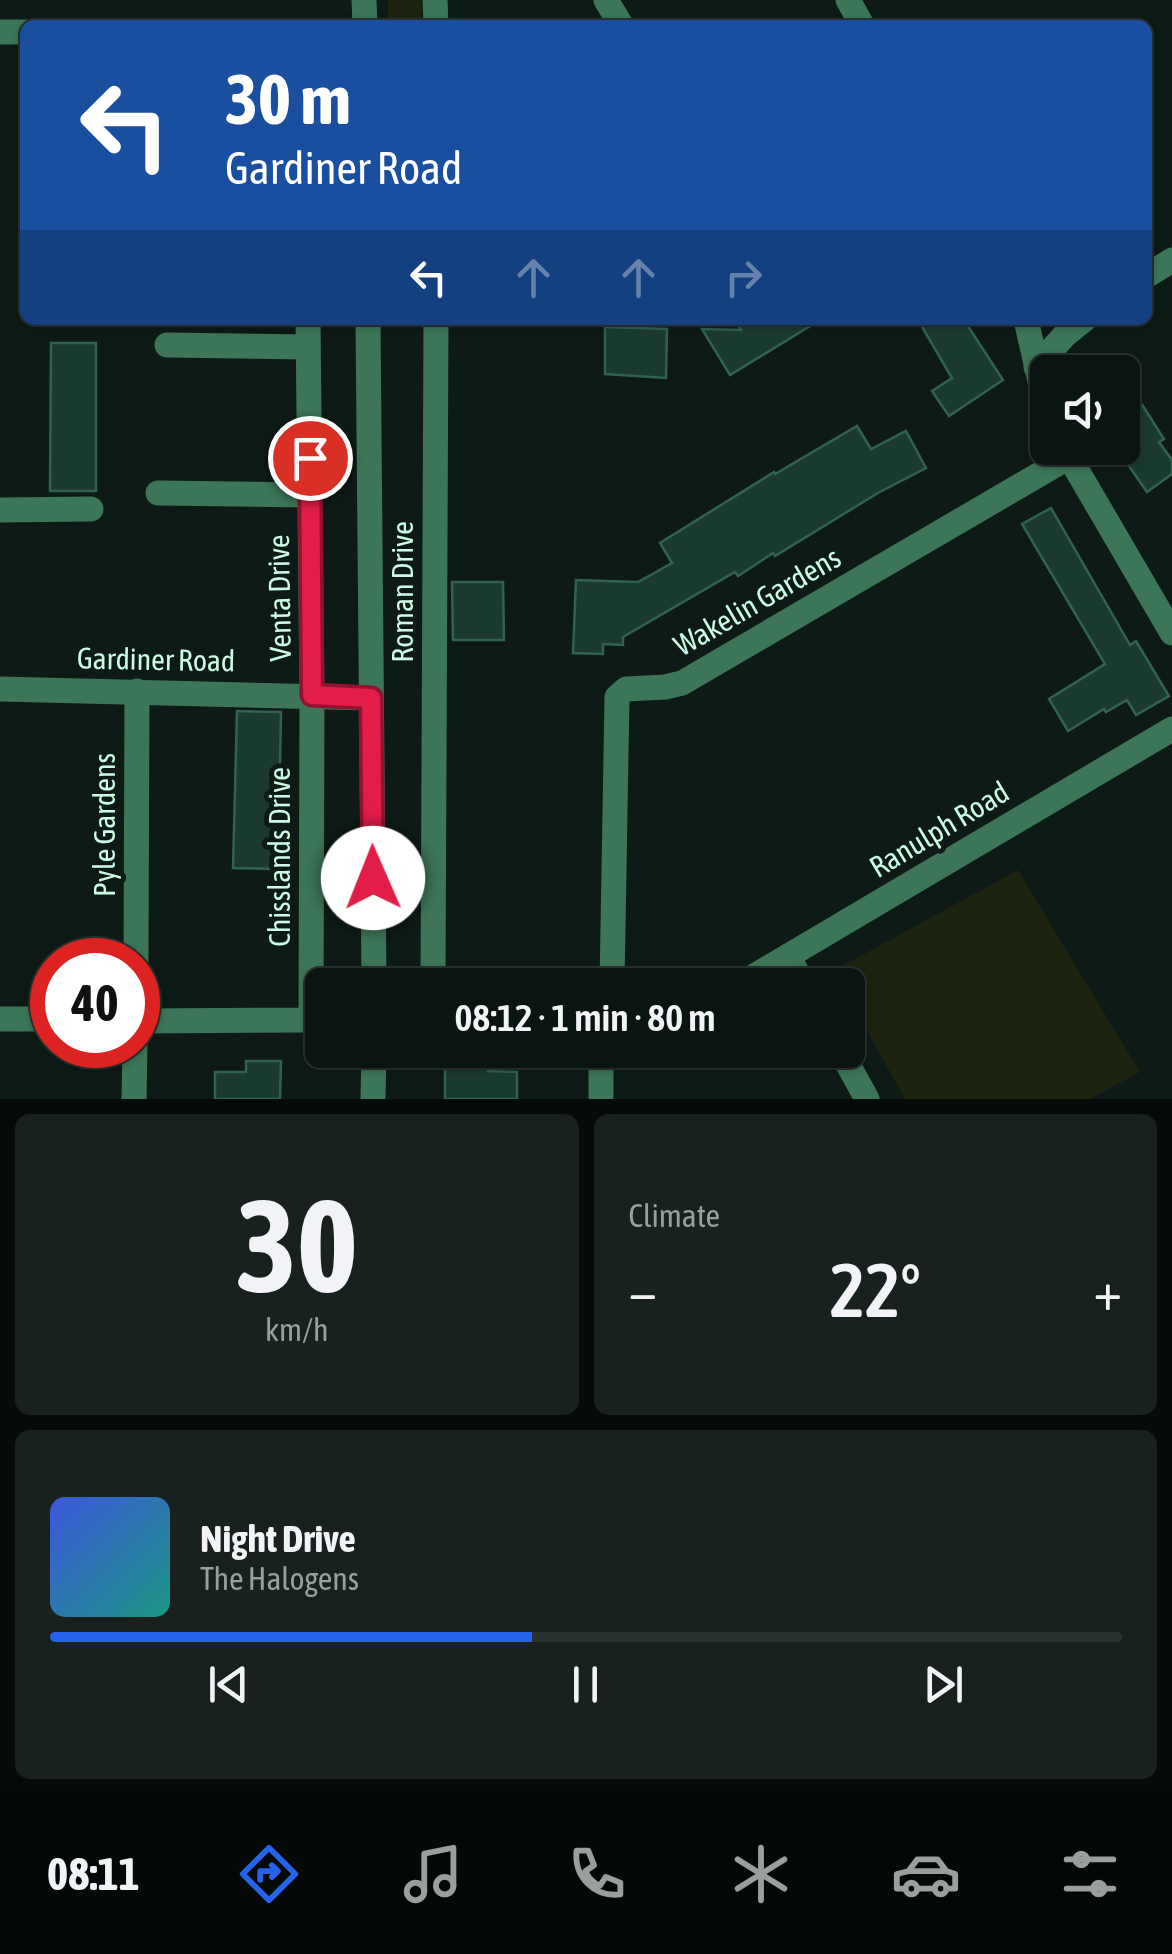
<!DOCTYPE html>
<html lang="en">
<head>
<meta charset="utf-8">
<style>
	:root { --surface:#0a1410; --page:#18211e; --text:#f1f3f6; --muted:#999e9f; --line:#2a3330; --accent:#2563eb }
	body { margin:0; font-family:"Asap Condensed",sans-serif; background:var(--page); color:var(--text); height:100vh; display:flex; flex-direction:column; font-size:38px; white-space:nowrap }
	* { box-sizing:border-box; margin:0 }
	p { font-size:32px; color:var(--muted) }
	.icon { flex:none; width:55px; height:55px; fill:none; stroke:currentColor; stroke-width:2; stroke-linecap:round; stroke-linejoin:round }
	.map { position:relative; height:1099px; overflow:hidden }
	.details { display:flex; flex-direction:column; gap:15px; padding:15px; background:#060b09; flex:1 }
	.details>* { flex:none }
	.guide { position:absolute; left:20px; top:20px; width:1132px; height:305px; border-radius:15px; box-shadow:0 2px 8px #0004,0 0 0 2px var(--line); background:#1a4fa0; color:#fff; overflow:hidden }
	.buttons { position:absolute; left:1030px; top:355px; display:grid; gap:20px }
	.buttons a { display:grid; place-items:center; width:110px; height:110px; border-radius:15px; background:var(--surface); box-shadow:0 2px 8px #0004,0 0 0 2px var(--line); font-size:50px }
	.speed { position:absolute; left:30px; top:938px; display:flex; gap:20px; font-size:50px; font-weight:700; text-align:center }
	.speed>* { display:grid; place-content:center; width:130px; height:130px; border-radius:50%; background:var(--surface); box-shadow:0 2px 8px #0004,0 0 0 2px var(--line); line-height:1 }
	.speed .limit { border:15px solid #d22; background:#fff; color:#111 }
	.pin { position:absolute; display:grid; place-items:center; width:85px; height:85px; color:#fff; margin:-42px; border:5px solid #fff; border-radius:50%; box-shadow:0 2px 10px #0007 }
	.me { position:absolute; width:110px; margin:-55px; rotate:359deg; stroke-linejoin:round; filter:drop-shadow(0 0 8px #0008) }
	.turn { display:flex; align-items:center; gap:35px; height:210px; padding:0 40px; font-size:45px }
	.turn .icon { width:130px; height:130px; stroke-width:2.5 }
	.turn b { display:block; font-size:70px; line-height:85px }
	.lanes { display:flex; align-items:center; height:95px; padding:0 40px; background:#0003; justify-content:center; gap:50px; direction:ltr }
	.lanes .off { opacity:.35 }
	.big { font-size:75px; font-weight:600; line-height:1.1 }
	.details .card { flex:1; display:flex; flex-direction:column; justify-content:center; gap:15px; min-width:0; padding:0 35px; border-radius:15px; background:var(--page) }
	.details .dial { align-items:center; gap:0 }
	.dial b { font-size:130px; line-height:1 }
	.song { display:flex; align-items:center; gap:30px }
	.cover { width:120px; height:120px; border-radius:15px; background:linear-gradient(135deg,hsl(230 70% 55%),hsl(170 70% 35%)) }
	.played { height:10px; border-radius:5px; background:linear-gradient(90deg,var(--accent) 45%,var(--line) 45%) }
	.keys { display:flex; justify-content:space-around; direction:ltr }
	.heat { display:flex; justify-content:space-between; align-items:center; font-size:55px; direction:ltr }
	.details .tiles { flex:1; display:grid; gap:15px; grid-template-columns:1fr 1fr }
	.card:last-child { grid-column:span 2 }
	.trip { position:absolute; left:305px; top:968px; width:560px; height:100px; border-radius:15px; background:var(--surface); box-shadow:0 2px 8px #0004,0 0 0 2px var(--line); font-weight:600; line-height:100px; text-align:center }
	.menu { display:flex; height:160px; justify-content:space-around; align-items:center; background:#040806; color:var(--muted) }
	.menu .icon { width:70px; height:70px }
	.menu .on { color:var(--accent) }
	.menu b { font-size:45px; color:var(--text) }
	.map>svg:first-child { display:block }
	.green { fill:#1c2410 }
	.building { fill:#1b3a2f; stroke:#2f6350; stroke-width:2.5 }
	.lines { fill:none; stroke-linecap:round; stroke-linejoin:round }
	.minor { stroke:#3c7557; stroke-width:25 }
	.route-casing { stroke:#92132f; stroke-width:25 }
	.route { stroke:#e11d48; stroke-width:18 }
	.labels { text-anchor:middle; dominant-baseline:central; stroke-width:10; stroke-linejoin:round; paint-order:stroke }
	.street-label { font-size:30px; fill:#cbfae5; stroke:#0d1a15 }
</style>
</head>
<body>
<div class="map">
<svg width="1172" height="1099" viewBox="0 0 1172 1099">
	<rect width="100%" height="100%" fill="#0d1a15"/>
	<g class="green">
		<path d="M388 0H421L422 25H388Z"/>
		<path d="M1018 870 1140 1072 1090 1099H905L848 997V985H841L833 971Z"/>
	</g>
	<g class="building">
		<path d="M735 320H820L730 375 702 329 741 330Z"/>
		<path d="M918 320H964L1003 380 949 416 932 391 952 378Z"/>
		<path d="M605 327 667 329 666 378 605 374Z"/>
		<path d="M51 343H96V491H50Z"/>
		<path d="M1122 373 1164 439 1159 442 1172 460V474L1147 492 1122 456Z"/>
		<path d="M857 426 871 449 906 431 926 468 878 493 775 556 773 553 738 576 735 572 623 637V645L603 644V654L573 653 576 580 638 582 672 563 660 543 774 472 775 474Z"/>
		<path d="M1051 508 1130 645 1136 641 1169 696 1136 715 1127 700 1106 712 1104 709 1068 731 1049 699 1105 664 1022 524Z"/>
		<path d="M452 582H503L504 640H453Z"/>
		<path d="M237 711 281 712 278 869 233 868Z"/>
		<path d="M445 1060H487L488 1071 517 1072V1099H445Z"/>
		<path d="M246 1061H281L280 1099H215V1072H246Z"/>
	</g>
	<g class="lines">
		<g class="minor">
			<path d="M364 0 365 25"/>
			<path d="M435 0 436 25"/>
			<path d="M606 0 621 25"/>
			<path d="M848 0 862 25"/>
			<path d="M0 32H25"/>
			<path d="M1148 275 1172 260"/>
			<path d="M368 320 374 985"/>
			<path d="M1026 320 1048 416"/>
			<path d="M167 345 308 347"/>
			<path d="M1036 367 1065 335 1084 320"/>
			<path d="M1064 448 1172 633"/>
			<path d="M158 493 310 495"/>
			<path d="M0 510 91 509"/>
			<path d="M0 689 371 698"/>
			<path d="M788 956 804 985"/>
			<path d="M136 960 137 691"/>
			<path d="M433 985 436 320"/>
			<path d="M612 985 617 697 626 689 665 687 682 683 1069 457"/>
			<path d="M739 985 1172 729"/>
			<path d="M0 1019H52"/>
			<path d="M138 1021 311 1020 312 695 308 320"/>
			<path d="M840 1050 867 1099"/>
			<path d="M134 1099 135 1045"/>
			<path d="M373 1099 374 1050"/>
			<path d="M601 1099V1063L604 1050"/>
		</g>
	</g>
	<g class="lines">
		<g class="route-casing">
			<path id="route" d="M310 458 312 695 371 698 373 878"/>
		</g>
		<use href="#route" class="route"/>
	</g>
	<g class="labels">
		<g class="street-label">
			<text transform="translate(402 592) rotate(-90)">Roman Drive</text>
			<text transform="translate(279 598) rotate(-91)">Venta Drive</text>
			<text transform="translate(757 601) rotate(-30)">Wakelin Gardens</text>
			<text transform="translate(156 659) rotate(1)">Gardiner Road</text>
			<text transform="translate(104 825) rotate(-90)">Pyle Gardens</text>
			<text transform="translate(939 829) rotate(-31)">Ranulph Road</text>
			<text transform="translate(279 857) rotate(-90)">Chisslands Drive</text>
		</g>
	</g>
</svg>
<div class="buttons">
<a><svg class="icon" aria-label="sound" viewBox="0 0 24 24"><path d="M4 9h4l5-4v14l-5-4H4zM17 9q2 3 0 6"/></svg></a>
</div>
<div class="speed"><div class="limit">40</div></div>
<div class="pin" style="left:310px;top:458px;background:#d93025"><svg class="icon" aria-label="arrive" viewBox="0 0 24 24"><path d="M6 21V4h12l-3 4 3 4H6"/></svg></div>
<svg class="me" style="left:373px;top:878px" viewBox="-20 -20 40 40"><circle r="19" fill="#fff"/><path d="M0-13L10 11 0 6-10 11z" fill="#e11d48"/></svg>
<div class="trip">08:12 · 1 min · 80 m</div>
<div class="guide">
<div class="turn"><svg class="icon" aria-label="left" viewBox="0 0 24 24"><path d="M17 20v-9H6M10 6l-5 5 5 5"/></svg><div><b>30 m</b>Gardiner Road</div></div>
<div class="lanes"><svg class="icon" aria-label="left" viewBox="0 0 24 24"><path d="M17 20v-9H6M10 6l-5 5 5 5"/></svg><svg class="icon off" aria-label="ahead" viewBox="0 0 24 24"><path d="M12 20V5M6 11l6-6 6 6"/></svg><svg class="icon off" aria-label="ahead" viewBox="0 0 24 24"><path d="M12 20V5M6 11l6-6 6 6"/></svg><svg class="icon off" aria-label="right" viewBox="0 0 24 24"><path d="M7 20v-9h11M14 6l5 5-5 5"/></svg></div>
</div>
</div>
<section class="details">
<div class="tiles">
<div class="card dial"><b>30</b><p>km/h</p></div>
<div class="card"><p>Climate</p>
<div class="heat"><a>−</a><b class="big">22°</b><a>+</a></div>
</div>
<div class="card">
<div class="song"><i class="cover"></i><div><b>Night Drive</b><p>The Halogens</p></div></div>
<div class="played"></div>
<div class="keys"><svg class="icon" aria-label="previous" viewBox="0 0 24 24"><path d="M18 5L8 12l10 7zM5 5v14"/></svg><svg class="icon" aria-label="pause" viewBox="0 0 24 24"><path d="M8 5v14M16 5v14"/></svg><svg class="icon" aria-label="next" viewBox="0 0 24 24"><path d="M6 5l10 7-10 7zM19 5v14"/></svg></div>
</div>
</div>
</section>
<nav class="menu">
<b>08:11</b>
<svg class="icon on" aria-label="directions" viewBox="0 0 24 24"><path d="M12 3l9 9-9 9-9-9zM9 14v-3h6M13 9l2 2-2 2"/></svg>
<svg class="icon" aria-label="music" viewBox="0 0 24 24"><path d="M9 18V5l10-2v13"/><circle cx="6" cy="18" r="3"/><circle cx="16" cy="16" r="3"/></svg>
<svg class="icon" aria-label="phone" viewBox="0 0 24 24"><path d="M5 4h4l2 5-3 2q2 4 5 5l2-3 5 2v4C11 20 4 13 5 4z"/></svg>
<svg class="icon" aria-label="climate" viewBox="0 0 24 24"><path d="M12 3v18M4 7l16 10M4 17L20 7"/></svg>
<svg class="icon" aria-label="car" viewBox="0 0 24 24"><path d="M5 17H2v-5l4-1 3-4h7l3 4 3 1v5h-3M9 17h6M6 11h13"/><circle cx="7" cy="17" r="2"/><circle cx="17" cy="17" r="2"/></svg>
<svg class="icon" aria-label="filters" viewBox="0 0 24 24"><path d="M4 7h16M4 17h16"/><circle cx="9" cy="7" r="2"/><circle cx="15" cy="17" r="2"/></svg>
</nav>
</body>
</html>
